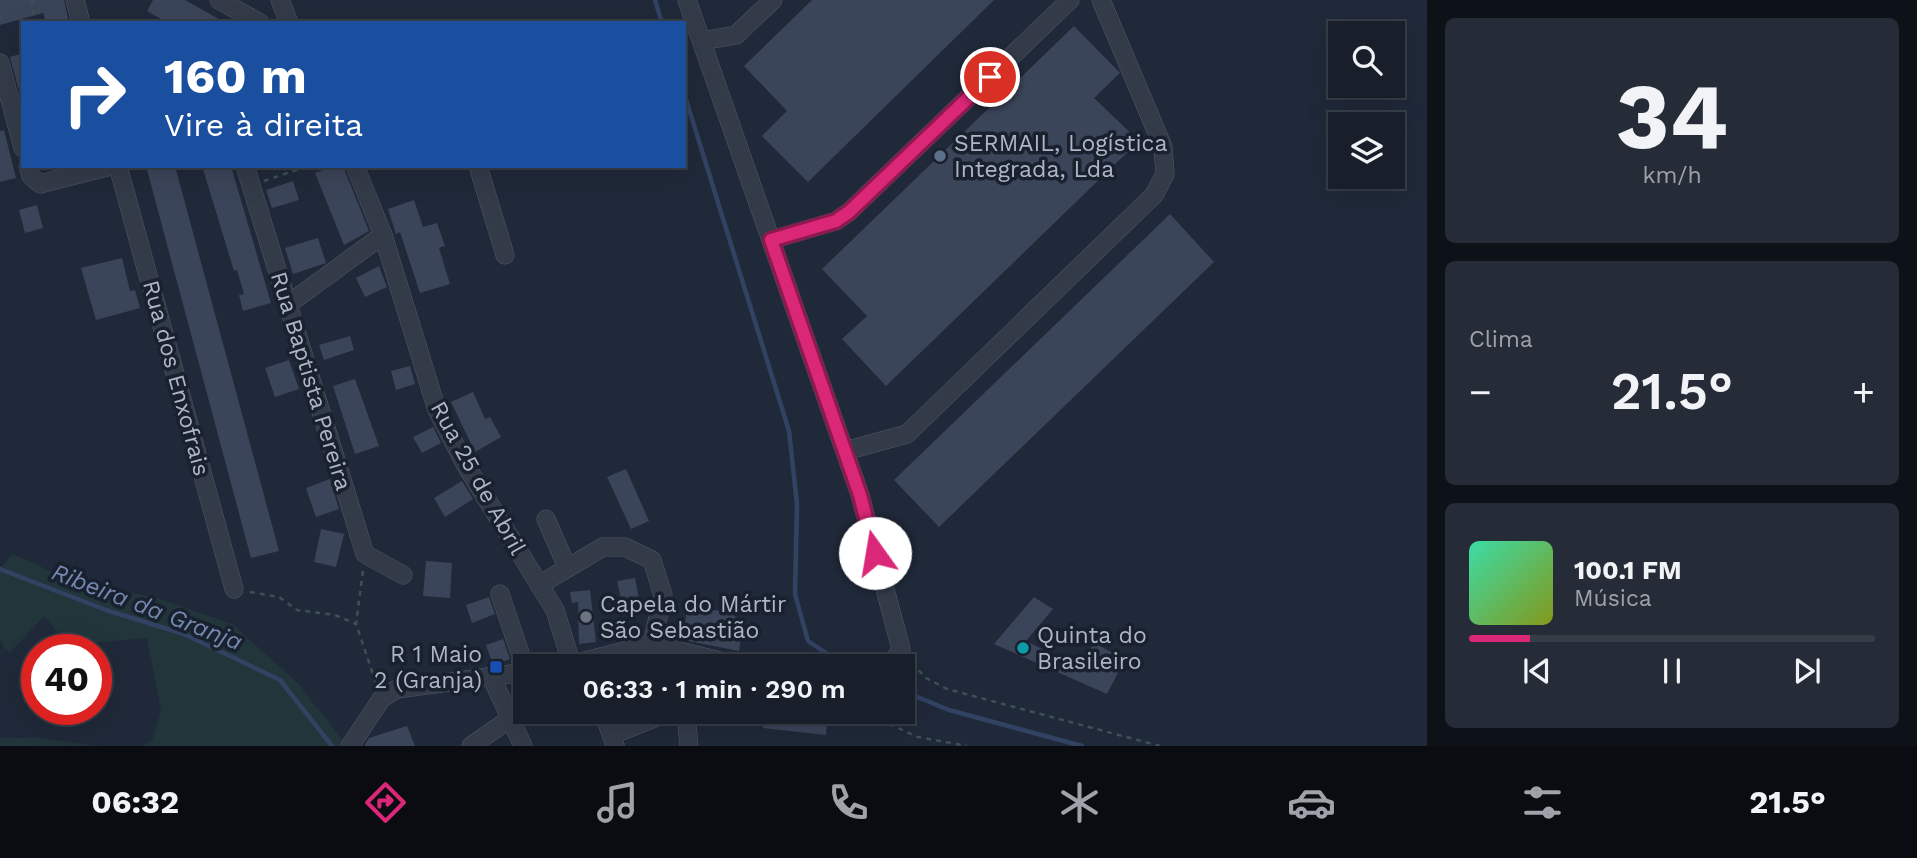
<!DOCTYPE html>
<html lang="pt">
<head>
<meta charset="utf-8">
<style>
	:root { --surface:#181f2b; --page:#252c37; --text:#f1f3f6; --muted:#9fa2a9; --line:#363d47; --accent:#db2777 }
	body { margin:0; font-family:"Work Sans",sans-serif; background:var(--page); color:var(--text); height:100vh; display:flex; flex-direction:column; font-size:26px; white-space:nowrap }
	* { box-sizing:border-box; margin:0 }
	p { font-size:23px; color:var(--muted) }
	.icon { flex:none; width:38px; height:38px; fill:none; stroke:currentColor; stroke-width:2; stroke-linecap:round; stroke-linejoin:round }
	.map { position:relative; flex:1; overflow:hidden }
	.sheet { display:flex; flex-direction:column; gap:18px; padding:18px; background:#0d1118; width:490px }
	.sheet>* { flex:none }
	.guide { position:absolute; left:21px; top:21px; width:665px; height:147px; border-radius:0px; box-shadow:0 7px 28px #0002,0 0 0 2px var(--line); background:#1a4fa0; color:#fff; overflow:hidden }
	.controls { position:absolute; left:1328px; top:21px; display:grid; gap:14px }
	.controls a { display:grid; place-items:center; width:77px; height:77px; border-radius:0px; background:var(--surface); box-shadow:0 7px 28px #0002,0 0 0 2px var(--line); font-size:35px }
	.speed { position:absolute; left:21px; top:634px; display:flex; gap:14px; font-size:35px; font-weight:700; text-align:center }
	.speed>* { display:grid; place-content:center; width:91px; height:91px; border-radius:50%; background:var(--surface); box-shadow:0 7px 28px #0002,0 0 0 2px var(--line); line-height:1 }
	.speed .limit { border:10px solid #d22; background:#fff; color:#111 }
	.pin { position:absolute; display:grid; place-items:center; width:60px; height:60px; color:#fff; margin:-30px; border:4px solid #fff; border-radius:50%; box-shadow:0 2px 7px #0007 }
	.me { position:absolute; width:77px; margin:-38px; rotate:347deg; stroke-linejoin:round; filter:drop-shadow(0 0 5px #0008) }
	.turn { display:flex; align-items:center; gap:24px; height:147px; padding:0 28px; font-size:32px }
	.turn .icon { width:91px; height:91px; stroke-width:2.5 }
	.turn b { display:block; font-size:49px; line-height:60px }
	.big { font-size:52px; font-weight:600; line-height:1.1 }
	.sheet .widget { flex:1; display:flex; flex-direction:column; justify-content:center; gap:10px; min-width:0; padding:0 24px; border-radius:10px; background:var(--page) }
	.sheet .dial { align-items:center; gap:0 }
	.dial b { font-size:91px; line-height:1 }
	.song { display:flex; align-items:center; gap:21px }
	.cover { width:84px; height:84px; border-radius:10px; background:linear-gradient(135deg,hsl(160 70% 55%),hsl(70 70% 35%)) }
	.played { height:7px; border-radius:4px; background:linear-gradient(90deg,var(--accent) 15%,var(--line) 15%) }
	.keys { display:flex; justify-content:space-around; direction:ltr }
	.heat { display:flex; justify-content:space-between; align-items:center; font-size:38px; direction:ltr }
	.trip { position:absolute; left:513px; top:654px; width:402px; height:70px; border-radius:0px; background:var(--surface); box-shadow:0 7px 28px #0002,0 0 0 2px var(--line); font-weight:600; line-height:70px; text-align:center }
	.tabs { display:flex; height:112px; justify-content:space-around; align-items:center; background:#0a0c11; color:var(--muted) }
	.tabs .icon { width:49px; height:49px }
	.tabs .selected { color:var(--accent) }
	.tabs b { font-size:32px; color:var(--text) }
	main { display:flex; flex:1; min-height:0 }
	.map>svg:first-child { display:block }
	.green { fill:#21353a }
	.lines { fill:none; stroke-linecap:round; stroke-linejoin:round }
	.stream { stroke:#324262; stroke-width:4.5 }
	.building { fill:#3b4559 }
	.minor-casing { stroke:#515867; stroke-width:19 }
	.path { stroke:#3c5154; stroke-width:2.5; stroke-dasharray:5 5; stroke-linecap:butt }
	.minor { stroke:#333b49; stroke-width:18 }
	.route-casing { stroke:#8e194d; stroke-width:18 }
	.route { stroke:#db2777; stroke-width:12 }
	.service-dot { fill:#5c6f8a; stroke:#19202e; stroke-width:2.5 }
	.worship-dot { fill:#6b7280; stroke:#19202e; stroke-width:2.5 }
	.culture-dot { fill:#0f9aa8; stroke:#19202e; stroke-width:2.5 }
	.transit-dot { fill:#1a4fb4; stroke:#19202e; stroke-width:2.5 }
	.labels { text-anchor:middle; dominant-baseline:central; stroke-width:7; stroke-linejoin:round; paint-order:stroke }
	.poi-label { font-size:23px; fill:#aeb5c6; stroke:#19202e; text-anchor:start }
	.street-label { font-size:23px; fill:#aeb5c6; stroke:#19202e }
	.water-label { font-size:24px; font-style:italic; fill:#7489b0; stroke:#19202e }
</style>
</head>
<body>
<main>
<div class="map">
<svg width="1427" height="746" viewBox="0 0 1427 746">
	<rect width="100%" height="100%" fill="#202939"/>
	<g class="green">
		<path d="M13 554 79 584 154 597 232 624 298 683 343 741 340 746H143L152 740 161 711 147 638 68 645 44 616 10 653 3 646 0 638V568Z"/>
		<path d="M0 738H43L97 746H0Z"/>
	</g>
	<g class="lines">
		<g class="stream">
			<path d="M655 0 662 23"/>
			<path d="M684 93 789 431 797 504 795 594 808 641 847 667"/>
			<path d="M0 569 106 610 184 634 280 680 332 746"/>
			<path d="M903 691 949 710 1082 746"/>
		</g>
	</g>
	<g class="building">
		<path d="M0 0H64L69 23H46L43 13 0 25Z"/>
		<path d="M153 0H185L226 23H168L147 11Z"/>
		<path d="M812 0H994L808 182 762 136 787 111 744 66Z"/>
		<path d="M1074 26 1120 73 1094 98 1139 141 886 386 842 339 867 316 822 269Z"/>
		<path d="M23 53V91H19L10 57Z"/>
		<path d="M4 130 16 178 0 182V131Z"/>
		<path d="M146 166H175L279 551 251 558Z"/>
		<path d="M202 166H231L271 303 243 311 239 295 244 294 237 270 234 271Z"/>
		<path d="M334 166H343L369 231 344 245 315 173Z"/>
		<path d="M293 181 299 200 272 208 266 190Z"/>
		<path d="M414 200 423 227 437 223 445 246 439 248 450 284 420 293 400 232 396 234 388 209Z"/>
		<path d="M37 205 43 228 25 233 19 210Z"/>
		<path d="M1170 214 1214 262 939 527 894 480Z"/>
		<path d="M318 238 326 263 293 274 285 248Z"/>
		<path d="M122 258 130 291 135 290 140 308 96 320 81 268Z"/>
		<path d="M379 266 387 287 365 297 356 278Z"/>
		<path d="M350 336 354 350 324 360 319 345Z"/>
		<path d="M289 360 299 389 275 397 265 368Z"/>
		<path d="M410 366 415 384 396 390 391 371Z"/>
		<path d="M355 379 379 446 355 454 333 386Z"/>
		<path d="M473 392 485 419 490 417 501 437 475 452 451 402Z"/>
		<path d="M433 427 441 443 422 453 413 437Z"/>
		<path d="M626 469 649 521 631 529 607 477Z"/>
		<path d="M330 479 339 509 316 517 306 488Z"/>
		<path d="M462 481 473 499 445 517 434 498Z"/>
		<path d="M321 529 344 534 336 567 314 562Z"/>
		<path d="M426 561 452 563 450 598 423 596Z"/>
		<path d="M635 578 641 609 624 613 617 581Z"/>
		<path d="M590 590 596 642 579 644 578 602 572 603 570 592Z"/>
		<path d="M489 597 495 614 472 623 466 605Z"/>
		<path d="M1034 597 1053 609 1026 641 1080 668 1094 643 1125 659 1107 694 994 644Z"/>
		<path d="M687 607 730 612 743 624 739 651 683 640Z"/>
		<path d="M503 639 510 659 493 665 486 645Z"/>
		<path d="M781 712H804L802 717 827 720 826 735 763 728 767 713 780 715Z"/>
		<path d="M407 726 415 746H364L369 738Z"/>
	</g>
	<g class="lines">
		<g class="minor-casing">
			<g id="minor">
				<path d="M75 0 81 23"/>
				<path d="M219 0 260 23"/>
				<path d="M280 0 289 23"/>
				<path d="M687 0 860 495 901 649 890 667"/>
				<path d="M702 41 736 35 773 0"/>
				<path d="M0 63 23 148"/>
				<path d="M28 166 31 176 40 184 111 166"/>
				<path d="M118 166 234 589"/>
				<path d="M245 166 365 554 403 575"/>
				<path d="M355 166 383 235 437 410 465 464 555 610 572 665"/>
				<path d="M478 166 505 255"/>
				<path d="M771 240 836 221 849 212 1070 0"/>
				<path d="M287 305 383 235"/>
				<path d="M845 451 907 434 1154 195 1165 174 1163 147 1101 0"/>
				<path d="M546 519 567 567"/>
				<path d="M539 585 603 547H625L652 560 663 595 652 644"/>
				<path d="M500 594 525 668"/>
				<path d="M652 644 744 667"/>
				<path d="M561 667 652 644"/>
				<path d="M491 676 523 746"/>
				<path d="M603 712 615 745"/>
				<path d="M686 712 689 746"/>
				<path d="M863 712H866"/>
				<path d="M612 735 670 712"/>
				<path d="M350 746 382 698 397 689 525 672"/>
				<path d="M471 746 508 720"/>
			</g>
		</g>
		<g class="path">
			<path d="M32 0 35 23"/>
			<path d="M264 181 308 166"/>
			<path d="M363 571 356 624 376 683"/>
			<path d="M250 592 279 597 297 610 335 615 356 624"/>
			<path d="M912 663 926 678 947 689 1160 746"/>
			<path d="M880 720 918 737 967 746"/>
		</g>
		<use href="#minor" class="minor"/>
	</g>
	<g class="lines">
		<g class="route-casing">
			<path id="route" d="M875 553 860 495 771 240 836 221 849 212 990 77"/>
		</g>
		<use href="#route" class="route"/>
	</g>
	<circle class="service-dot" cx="940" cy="156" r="7"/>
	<circle class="worship-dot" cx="586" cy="617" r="7"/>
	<circle class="culture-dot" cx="1023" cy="648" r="7"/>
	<rect class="transit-dot" x="489" y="660" width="14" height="14" rx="3.5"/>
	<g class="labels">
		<g class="poi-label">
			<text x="954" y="143">SERMAIL, Logística<tspan x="954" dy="26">Integrada, Lda</tspan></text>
			<text x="600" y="604">Capela do Mártir<tspan x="600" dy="26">São Sebastião</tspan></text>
			<text x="1037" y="635">Quinta do<tspan x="1037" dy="26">Brasileiro</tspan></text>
			<text x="482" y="654" text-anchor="end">R 1 Maio<tspan x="482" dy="26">2 (Granja)</tspan></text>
		</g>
		<g class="street-label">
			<text transform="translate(176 378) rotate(75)">Rua dos Enxofrais</text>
			<text transform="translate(311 381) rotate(73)">Rua Baptista Pereira</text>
			<text transform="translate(478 478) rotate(61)">Rua 25 de Abril</text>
		</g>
		<g class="water-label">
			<text transform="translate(147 607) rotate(21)">Ribeira da Granja</text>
		</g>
	</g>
</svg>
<div class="controls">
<a><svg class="icon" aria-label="search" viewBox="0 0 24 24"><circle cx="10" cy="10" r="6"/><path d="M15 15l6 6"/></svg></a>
<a><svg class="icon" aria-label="layers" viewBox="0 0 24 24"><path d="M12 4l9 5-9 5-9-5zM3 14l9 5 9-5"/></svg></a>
</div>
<div class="speed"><div class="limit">40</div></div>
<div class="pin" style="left:990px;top:77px;background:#d93025"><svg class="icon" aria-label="arrive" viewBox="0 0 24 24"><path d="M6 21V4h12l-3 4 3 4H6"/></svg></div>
<svg class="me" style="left:875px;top:553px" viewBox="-20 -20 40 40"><circle r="19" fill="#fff"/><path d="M0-13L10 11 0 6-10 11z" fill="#db2777"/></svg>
<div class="trip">06:33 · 1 min · 290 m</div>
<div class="guide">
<div class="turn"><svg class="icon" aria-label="right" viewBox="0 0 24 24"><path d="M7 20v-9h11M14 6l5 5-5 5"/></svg><div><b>160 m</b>Vire à direita</div></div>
</div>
</div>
<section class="sheet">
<div class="widget dial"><b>34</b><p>km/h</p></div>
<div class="widget"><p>Clima</p>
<div class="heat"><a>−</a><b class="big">21.5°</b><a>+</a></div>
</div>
<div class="widget">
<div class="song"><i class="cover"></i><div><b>100.1 FM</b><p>Música</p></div></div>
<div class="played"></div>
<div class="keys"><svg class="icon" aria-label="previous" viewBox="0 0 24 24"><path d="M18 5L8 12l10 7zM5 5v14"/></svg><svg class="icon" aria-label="pause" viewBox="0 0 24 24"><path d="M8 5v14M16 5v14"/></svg><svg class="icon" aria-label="next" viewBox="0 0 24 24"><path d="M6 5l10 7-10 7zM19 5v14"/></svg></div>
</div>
</section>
</main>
<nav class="tabs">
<b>06:32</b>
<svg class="icon selected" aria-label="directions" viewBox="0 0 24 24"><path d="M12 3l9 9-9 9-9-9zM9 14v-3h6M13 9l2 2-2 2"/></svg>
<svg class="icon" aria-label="music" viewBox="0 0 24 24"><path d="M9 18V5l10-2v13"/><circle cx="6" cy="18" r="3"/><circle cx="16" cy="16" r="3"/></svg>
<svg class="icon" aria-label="phone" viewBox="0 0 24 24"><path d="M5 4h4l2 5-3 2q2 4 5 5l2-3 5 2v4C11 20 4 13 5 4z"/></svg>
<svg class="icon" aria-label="climate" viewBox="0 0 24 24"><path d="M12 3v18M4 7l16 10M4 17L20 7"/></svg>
<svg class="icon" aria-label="car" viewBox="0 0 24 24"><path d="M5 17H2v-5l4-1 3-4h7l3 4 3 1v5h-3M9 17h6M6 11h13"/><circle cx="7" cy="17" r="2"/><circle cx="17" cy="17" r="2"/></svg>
<svg class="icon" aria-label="filters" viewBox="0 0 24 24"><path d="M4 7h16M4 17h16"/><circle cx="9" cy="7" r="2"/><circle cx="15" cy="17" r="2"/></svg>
<b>21.5°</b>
</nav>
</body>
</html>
